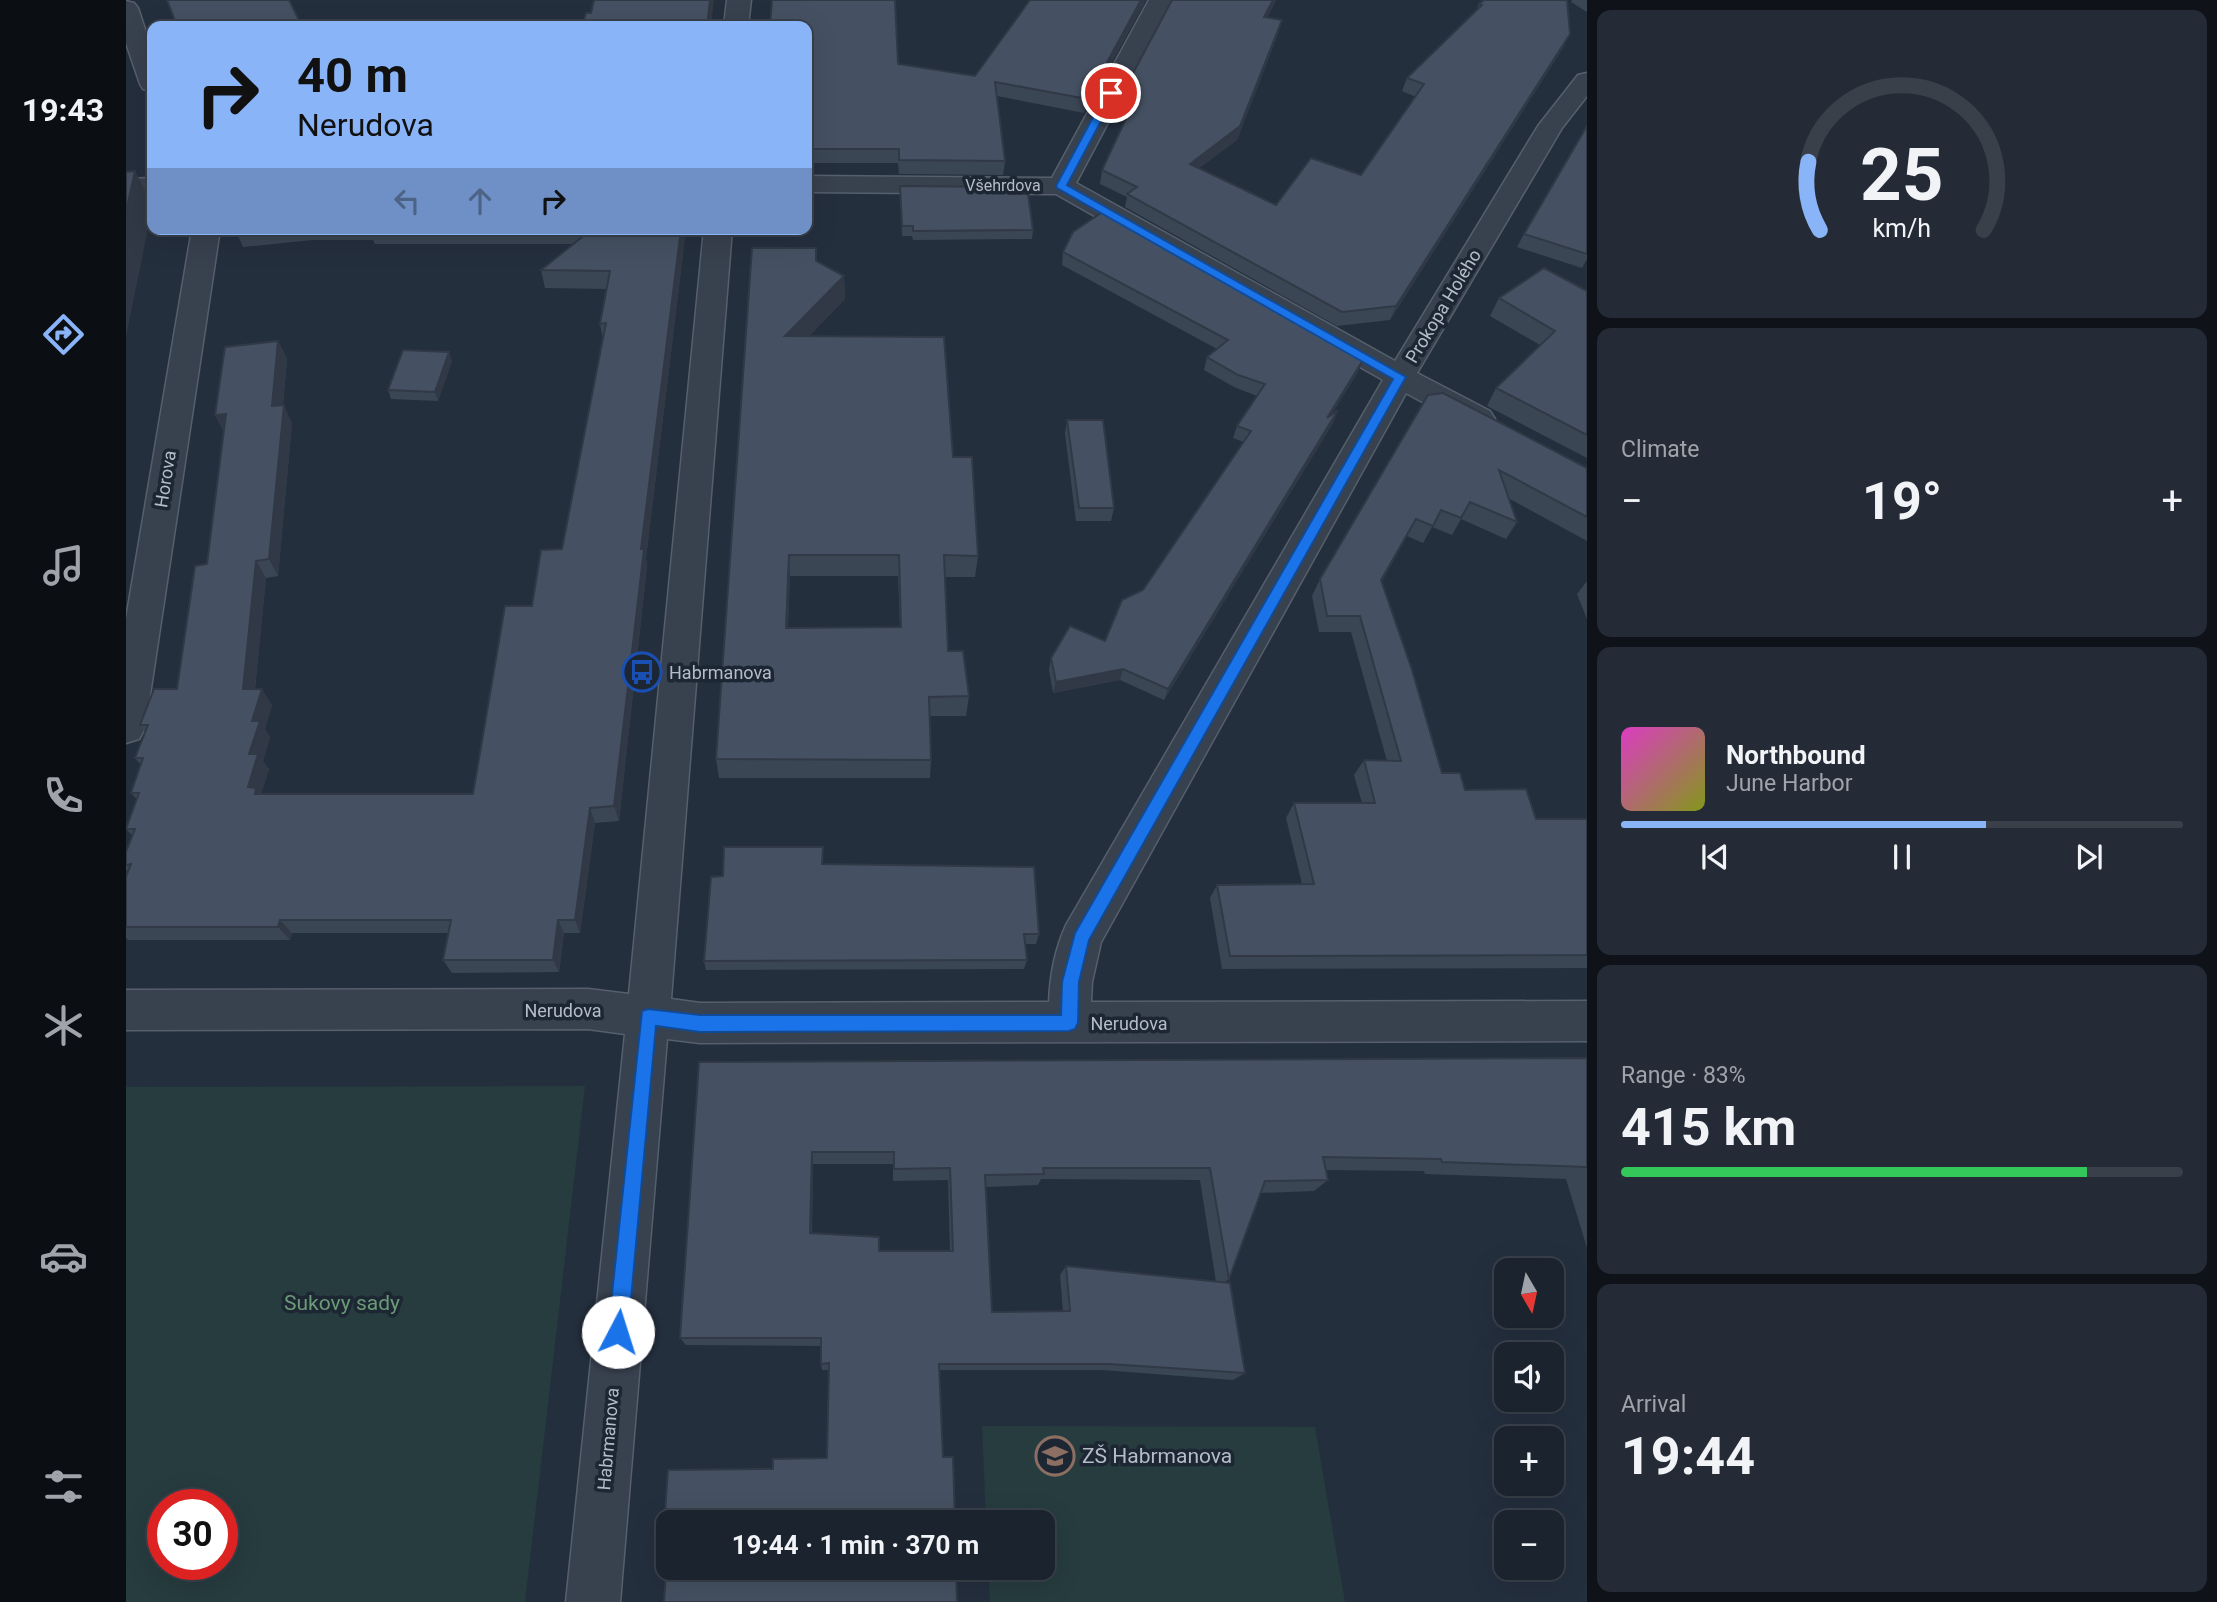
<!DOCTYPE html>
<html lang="en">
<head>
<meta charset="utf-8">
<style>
	:root { --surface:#1b232e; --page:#242b36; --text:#f1f3f6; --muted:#a0a4aa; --line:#39404a; --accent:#8ab4f8 }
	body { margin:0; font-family:Roboto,sans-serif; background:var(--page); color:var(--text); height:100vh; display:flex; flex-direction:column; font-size:26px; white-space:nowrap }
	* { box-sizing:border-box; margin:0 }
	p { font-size:23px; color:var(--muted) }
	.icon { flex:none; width:38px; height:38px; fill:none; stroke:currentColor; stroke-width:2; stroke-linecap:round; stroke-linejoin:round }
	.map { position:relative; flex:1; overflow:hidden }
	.side { display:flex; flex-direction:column; gap:10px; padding:10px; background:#0f1319; width:630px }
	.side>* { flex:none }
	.banner { position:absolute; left:21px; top:21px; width:665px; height:214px; border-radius:14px; box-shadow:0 7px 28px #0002,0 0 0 2px var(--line); background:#8ab4f8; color:#111; overflow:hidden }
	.needle { width:46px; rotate:171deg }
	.controls { position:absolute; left:1368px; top:1258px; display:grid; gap:14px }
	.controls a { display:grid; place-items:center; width:70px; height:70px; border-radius:14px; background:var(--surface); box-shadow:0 7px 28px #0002,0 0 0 2px var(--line); font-size:35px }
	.speed { position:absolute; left:21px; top:1489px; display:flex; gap:14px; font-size:35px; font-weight:700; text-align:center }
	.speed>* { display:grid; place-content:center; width:91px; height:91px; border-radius:50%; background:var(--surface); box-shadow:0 7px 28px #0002,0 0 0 2px var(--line); line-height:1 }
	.speed .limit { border:10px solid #d22; background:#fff; color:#111 }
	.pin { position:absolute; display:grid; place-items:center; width:60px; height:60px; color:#fff; margin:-30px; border:4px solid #fff; border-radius:50%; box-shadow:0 2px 7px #0007 }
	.me { position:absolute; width:77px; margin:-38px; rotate:5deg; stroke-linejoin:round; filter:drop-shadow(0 0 5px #0008) }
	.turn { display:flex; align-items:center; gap:24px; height:147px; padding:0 35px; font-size:32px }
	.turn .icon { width:91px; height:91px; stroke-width:2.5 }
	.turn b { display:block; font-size:49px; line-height:60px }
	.lanes { display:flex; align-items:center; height:66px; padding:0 35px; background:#0003; justify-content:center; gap:35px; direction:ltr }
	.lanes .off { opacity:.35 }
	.big { font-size:52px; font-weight:700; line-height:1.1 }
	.side .widget { flex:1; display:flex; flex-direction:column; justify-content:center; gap:10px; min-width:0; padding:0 24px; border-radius:14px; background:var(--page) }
	.side .dial { align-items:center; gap:0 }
	.dial svg { height:182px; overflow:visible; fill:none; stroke:var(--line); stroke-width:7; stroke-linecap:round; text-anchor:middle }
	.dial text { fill:var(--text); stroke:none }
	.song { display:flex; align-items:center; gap:21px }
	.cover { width:84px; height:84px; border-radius:10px; background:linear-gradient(135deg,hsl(310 70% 55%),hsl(70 70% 35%)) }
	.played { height:7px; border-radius:4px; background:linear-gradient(90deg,var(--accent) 65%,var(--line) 65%) }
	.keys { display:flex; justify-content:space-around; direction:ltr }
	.heat { display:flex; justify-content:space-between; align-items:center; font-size:38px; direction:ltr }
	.charge { height:10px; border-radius:5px; background:linear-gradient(90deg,#34c759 83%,var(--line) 0) }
	.trip { position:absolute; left:530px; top:1510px; width:399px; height:70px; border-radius:14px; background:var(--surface); box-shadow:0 7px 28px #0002,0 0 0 2px var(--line); font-weight:700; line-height:70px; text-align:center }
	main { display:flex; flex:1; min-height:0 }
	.dock { display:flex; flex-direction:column; width:126px; justify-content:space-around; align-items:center; background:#0b0e12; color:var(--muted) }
	.dock .icon { width:49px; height:49px }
	.dock .current { color:var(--accent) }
	.dock b { font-size:32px; color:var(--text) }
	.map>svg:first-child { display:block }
	.green { fill:#263c3f; fill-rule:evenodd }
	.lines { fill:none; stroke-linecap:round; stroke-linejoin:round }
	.street-casing { stroke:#565f6c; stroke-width:3 }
	.street { fill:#38414e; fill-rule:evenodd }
	.wall { fill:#3b4654; fill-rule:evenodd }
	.shaded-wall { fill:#303945 }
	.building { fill:#455162; stroke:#303945; stroke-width:2; fill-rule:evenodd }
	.route { fill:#1a73e8; stroke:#114b97; stroke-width:2 }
	.labels { text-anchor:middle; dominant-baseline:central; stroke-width:7; stroke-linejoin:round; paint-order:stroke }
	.far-street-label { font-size:16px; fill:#b4bcc9; stroke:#1d2633 }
	.street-label { font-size:18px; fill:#b4bcc9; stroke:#1d2633 }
	.poi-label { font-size:18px; fill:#b4bcc9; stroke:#1d2633; text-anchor:start }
	.near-park-label { font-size:21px; fill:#6b9a76; stroke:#1d2633 }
	.near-poi-label { font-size:21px; fill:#b4bcc9; stroke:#1d2633; text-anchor:start }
</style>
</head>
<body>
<main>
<nav class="dock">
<b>19:43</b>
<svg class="icon current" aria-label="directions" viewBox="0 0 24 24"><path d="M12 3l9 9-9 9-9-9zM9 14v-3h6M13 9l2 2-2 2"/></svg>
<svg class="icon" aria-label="music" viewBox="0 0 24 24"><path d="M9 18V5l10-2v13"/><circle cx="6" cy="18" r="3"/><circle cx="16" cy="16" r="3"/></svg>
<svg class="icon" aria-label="phone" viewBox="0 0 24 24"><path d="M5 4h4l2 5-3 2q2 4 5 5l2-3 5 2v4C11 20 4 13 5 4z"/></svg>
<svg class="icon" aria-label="climate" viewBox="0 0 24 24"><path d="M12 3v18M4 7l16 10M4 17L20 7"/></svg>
<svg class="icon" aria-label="car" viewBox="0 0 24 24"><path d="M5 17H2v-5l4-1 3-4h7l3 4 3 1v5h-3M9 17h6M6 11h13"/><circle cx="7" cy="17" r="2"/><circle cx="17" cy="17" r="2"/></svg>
<svg class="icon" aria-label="filters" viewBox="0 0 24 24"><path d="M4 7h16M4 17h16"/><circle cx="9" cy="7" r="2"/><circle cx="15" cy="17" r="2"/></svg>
</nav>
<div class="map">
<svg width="1461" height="1602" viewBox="0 0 1461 1602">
	<rect width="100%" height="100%" fill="#242f3e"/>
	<g class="green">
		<path d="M459 1086 399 1602H0V1087ZM37 1505H96V1564H37Z"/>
		<path d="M856 1426 1189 1427 1219 1602H864L862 1568H917V1522H860Z"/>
	</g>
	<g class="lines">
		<g class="street-casing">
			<g id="street">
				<path d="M601 0H625L622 26H598Z"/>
				<path d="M1023 0H1047L950 183 1269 361 1412 126 1452 75 1461 73V96L1436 128 1291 373 1364 411 1369 419 1364 427 1353 430 1342 427 1280 393 975 942 966 982 965 1002 1461 1001V1041L574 1043 541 1039 494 1602H440L499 1034 462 1029 0 1030V990L462 989 503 994 578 229H606L545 999 574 1003 923 1002C924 976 929 949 940 925L1257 380 930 194 681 192V176L926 178Z"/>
				<path d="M0 1 8 3 12 8 26 50V91L17 89 14 84 0 43Z"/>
				<path d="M26 178V194L0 195V179Z"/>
				<path d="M66 229H94L19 728 13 739 0 743V619Z"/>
			</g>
		</g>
		<use href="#street" class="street"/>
	</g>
	<g class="wall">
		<path d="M903 0H1020L958 113 871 96 879 161 877 175 773 174 772 163H681V26L772 64 849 76 902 2Z"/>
		<path d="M1150 0 1141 18 1156 20 1152 34 1111 140 1073 168 1150 205 1235 175 1290 97 1276 91 1281 78 1350 11 1353 4 1437 48 1264 320 1211 326 999 207 1001 197 974 184 976 170 999 121 987 119 990 105Z"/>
		<path d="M1446 0H1461V12L1445 2Z"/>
		<path d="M1461 126V259L1456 268 1391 247 1398 234Z"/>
		<path d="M774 186 882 194 907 230 906 239 787 240 786 236H776Z"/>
		<path d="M109 229H560L520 558 521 566 493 821 469 823 454 933H438L433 972 326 973 317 960 323 933H166L164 940H2L0 938V877L2 872 0 870V852L6 835 0 829 11 799 5 793 15 765 9 758 19 732 14 725 51 689 81 564 98 432 89 415 152 341 161 359 157 405 166 423 152 576 140 578 129 689 146 705 139 729 144 737 137 761 143 769 135 794H347L406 606 436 549 477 339 474 324 480 289 419 288 415 270 447 244H249L247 240H187L117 247Z"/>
		<path d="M937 252 1232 372 1205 415 1212 410 1207 423 1038 700 994 680 927 693 923 670 925 658 979 641 1017 590 1118 442 1107 438 1111 426 1131 396 1108 387 1078 370 1081 357 1091 349 936 265Z"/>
		<path d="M690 261 718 276 719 299 683 336 827 457 852 556 849 577H819L822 651 843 696 840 716H803L805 760 804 778H593L590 759ZM664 576H772L774 628H662Z"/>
		<path d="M1461 291V458L1361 406 1370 388 1414 345 1364 316 1373 298Z"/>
		<path d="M326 361 312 401 265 399 262 390Z"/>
		<path d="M1302 395 1461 468V541L1382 498 1391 522 1380 539 1335 519 1326 535 1306 527 1297 543 1281 536 1256 581 1316 773 1339 790 1410 819H1461V968L1096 969 1084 898 1091 885 1176 884 1160 818 1168 803H1236L1228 775 1238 760 1261 761 1225 632H1193L1186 596 1194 579Z"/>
		<path d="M941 420 988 508 985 521H950L939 434Z"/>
		<path d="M1461 581V619L1451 594Z"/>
		<path d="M697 864 913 934 910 944H899L901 960 898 969 580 970 578 961 597 876Z"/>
		<path d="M1461 1058V1248L1440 1179 1299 1174 1298 1171 1200 1170 1202 1180 1188 1191 1134 1193 1103 1279 1099 1282 1119 1373 1107 1380 976 1370H813L817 1457 647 1469 701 1458 703 1370H696L695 1364V1346L560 1345 554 1338 573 1062ZM687 1164H767V1181L822 1180 824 1251H753L686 1233ZM915 1179 1074 1180 1090 1282 940 1266 934 1275 937 1311 866 1312 860 1187 912 1185Z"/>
	</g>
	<g class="shaded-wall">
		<path d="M584 0H588L585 26H581Z"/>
		<path d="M1015 0H1020L958 113 961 99Z"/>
		<path d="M1147 0H1150L1134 31 1138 17Z"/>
		<path d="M1156 20 1152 34 1111 140 1060 177 1064 164Z"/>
		<path d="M1444 34 1437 48 1264 320 1270 306Z"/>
		<path d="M9 171 26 204V209L0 337V212Z"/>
		<path d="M555 229H560L520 558 521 566 493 821 488 806 515 549Z"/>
		<path d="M718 276 719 299 661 358 659 336Z"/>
		<path d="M152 341 161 359 155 424 146 406Z"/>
		<path d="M323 352 326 361 312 401 309 392Z"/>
		<path d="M1237 360 1232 372 1196 430 1201 418Z"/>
		<path d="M158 405 166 423 152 576 143 559Z"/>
		<path d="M1212 410 1207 423 1038 700 1042 689Z"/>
		<path d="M100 414 99 433 89 415Z"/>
		<path d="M663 555 664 576 661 649 660 628Z"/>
		<path d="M130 561 140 578 127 705 117 689Z"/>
		<path d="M997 669 994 680 927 693 930 682Z"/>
		<path d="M136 689 146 705 139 729 144 737 137 761 143 769 135 795 140 809 122 787 126 721Z"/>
		<path d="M464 808 469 823 454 933 449 920Z"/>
		<path d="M154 920 166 933 164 940 152 927Z"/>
		<path d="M432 920 438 933 433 972 427 960Z"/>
		<path d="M686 1152 687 1164 685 1244 684 1233Z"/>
	</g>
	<g class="building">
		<path d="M41 0H163L176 26H53V25L51 26Z"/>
		<path d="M468 0H584L581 26H456L460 13H465Z"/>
		<path d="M646 0H769L772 64 849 76 904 0H1015L961 99 869 82 879 161 773 160V149H681V26H644Z"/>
		<path d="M1046 0H1147L1138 17 1156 20 1114 126 1064 164 1150 205 1185 158 1235 175 1298 84 1281 78 1356 5 1353 4 1358 0H1441L1444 34 1270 306 1216 312 1001 194 1011 187 976 170 1005 108 990 105Z"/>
		<path d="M1461 126V254L1398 234Z"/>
		<path d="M9 171 0 212V172Z"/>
		<path d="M774 186 881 187 882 194H902L907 230 787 231V226H776Z"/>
		<path d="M978 211 1234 355 1237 360 1201 418 1212 410 1042 689 997 669 930 682 925 658 944 626 979 641 996 600 1017 590 1125 431 1111 426 1139 384 1112 375 1081 357 1102 340 937 252 947 232Z"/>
		<path d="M466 229H555L515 549H518L488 806 464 808 449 920H432L427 960H317L325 920H154L152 927H0V877L5 864 0 865V852L9 829H0L13 793H5L17 758H9L22 725H14L28 689H51L69 566 81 564 100 414 89 415 99 347 152 341 146 406 158 405 143 559 130 561 117 689H136L126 721H134L123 754H132L122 787 130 788 129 794H347L379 606H406L415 550 436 549 480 323 474 324 484 271 415 270Z"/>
		<path d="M626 248H690V261L718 276 659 336 818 337 827 457H846L852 556 818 555 822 651H837L843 696 803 697 805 760 590 759ZM663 555H773L775 627 660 628Z"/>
		<path d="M1418 268 1461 291V435L1370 388 1429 331 1373 298Z"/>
		<path d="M277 350 323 352 309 392 262 390Z"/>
		<path d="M1317 393 1461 468V517L1373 470 1391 522 1344 502 1335 518 1315 510 1307 526 1290 519 1255 580 1286 670 1316 773H1334L1339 790 1400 789 1410 819H1461V955L1104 956 1091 885 1188 884 1168 803H1249L1238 760 1275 761 1234 616H1201L1194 579 1302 395Z"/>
		<path d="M941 420H977L988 508H953Z"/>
		<path d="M598 847H697L696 864 908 867 913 934H898L901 960 578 961 585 877 597 876Z"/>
		<path d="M1461 1058V1167L1316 1162 1315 1159 1197 1157 1202 1180 1139 1181 1103 1279 1084 1168H917L918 1174 859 1175 866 1312 944 1311 940 1266 1104 1283 1119 1373 983 1364H813L817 1457H827L829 1522H542V1568H830L831 1602H538L541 1556 536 1555 542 1470 647 1469V1459L701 1458 703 1363 695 1364V1338H554L573 1062ZM686 1152H768V1169L824 1168 827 1251H753V1237L684 1233Z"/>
	</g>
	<path class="route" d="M985 90 990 93 941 185 1280 377 963 940 953 982 952 1023 949 1029 943 1031 574 1032 530 1026 502 1332 499 1339 492 1342 485 1339 482 1332 516 1011 522 1009 574 1015H935L936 982 949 933 1267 379 931 188 930 186 980 93Z"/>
	<defs>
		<g id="bus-ring" transform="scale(2.0125)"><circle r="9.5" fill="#1d2633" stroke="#1a4fb4" stroke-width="1.5"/><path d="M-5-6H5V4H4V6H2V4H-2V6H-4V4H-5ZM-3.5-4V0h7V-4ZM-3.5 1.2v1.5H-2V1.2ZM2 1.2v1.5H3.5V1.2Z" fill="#1a4fb4"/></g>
		<g id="school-ring" transform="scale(2.0125)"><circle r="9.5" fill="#1d2633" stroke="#8d6e63" stroke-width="1.5"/><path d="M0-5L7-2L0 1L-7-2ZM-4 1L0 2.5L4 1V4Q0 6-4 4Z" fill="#8d6e63"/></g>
	</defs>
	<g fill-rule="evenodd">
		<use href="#bus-ring" x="516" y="672"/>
		<use href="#school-ring" x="929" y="1456"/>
	</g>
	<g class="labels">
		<g class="far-street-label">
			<text x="877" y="185">Všehrdova</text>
		</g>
		<g class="street-label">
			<text transform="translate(1317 306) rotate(-59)">Prokopa Holého</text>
			<text transform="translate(39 479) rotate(-81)">Horova</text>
			<text x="437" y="1010">Nerudova</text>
			<text x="1003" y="1023">Nerudova</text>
			<text transform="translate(482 1439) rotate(-85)">Habrmanova</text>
		</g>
		<g class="poi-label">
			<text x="543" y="672">Habrmanova</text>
		</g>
		<g class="near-park-label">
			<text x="216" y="1303">Sukovy sady</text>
		</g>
		<g class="near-poi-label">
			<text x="956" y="1456">ZŠ Habrmanova</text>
		</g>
	</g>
</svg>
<div class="controls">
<a><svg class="needle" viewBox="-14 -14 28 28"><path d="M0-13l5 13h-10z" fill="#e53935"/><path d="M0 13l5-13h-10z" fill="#a0a4aa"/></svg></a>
<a><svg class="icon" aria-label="sound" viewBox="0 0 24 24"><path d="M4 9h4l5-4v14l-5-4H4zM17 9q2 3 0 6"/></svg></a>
<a>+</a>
<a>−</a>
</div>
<div class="speed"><div class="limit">30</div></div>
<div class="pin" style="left:985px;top:93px;background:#d93025"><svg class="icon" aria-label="arrive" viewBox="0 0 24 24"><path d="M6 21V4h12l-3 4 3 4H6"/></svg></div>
<svg class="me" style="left:492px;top:1332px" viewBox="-20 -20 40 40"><circle r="19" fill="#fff"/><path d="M0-13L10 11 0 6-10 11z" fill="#1a73e8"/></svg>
<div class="trip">19:44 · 1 min · 370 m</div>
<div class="banner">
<div class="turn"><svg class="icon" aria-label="right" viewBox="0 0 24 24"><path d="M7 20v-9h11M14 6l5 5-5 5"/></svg><div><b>40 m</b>Nerudova</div></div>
<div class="lanes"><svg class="icon off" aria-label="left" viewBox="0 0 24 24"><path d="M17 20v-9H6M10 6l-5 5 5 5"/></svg><svg class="icon off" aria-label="ahead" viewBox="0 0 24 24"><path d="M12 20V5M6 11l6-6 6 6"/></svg><svg class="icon" aria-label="right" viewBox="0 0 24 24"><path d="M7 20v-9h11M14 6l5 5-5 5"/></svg></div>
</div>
</div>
<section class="side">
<div class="widget dial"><svg viewBox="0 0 100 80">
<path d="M14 69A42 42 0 1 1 86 69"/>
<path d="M14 69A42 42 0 0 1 9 39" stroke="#8ab4f8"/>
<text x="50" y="56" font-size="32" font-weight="700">25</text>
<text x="50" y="72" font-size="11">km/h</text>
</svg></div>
<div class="widget"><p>Climate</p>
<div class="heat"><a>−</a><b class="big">19°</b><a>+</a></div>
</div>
<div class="widget">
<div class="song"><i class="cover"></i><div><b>Northbound</b><p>June Harbor</p></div></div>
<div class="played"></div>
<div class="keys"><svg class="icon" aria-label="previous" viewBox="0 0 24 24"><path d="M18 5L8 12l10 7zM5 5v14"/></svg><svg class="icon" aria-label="pause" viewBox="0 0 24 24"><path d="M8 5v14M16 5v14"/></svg><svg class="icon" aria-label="next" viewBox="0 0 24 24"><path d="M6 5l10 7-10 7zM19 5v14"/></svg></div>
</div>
<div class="widget"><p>Range · 83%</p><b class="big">415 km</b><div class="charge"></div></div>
<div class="widget"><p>Arrival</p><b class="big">19:44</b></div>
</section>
</main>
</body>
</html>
